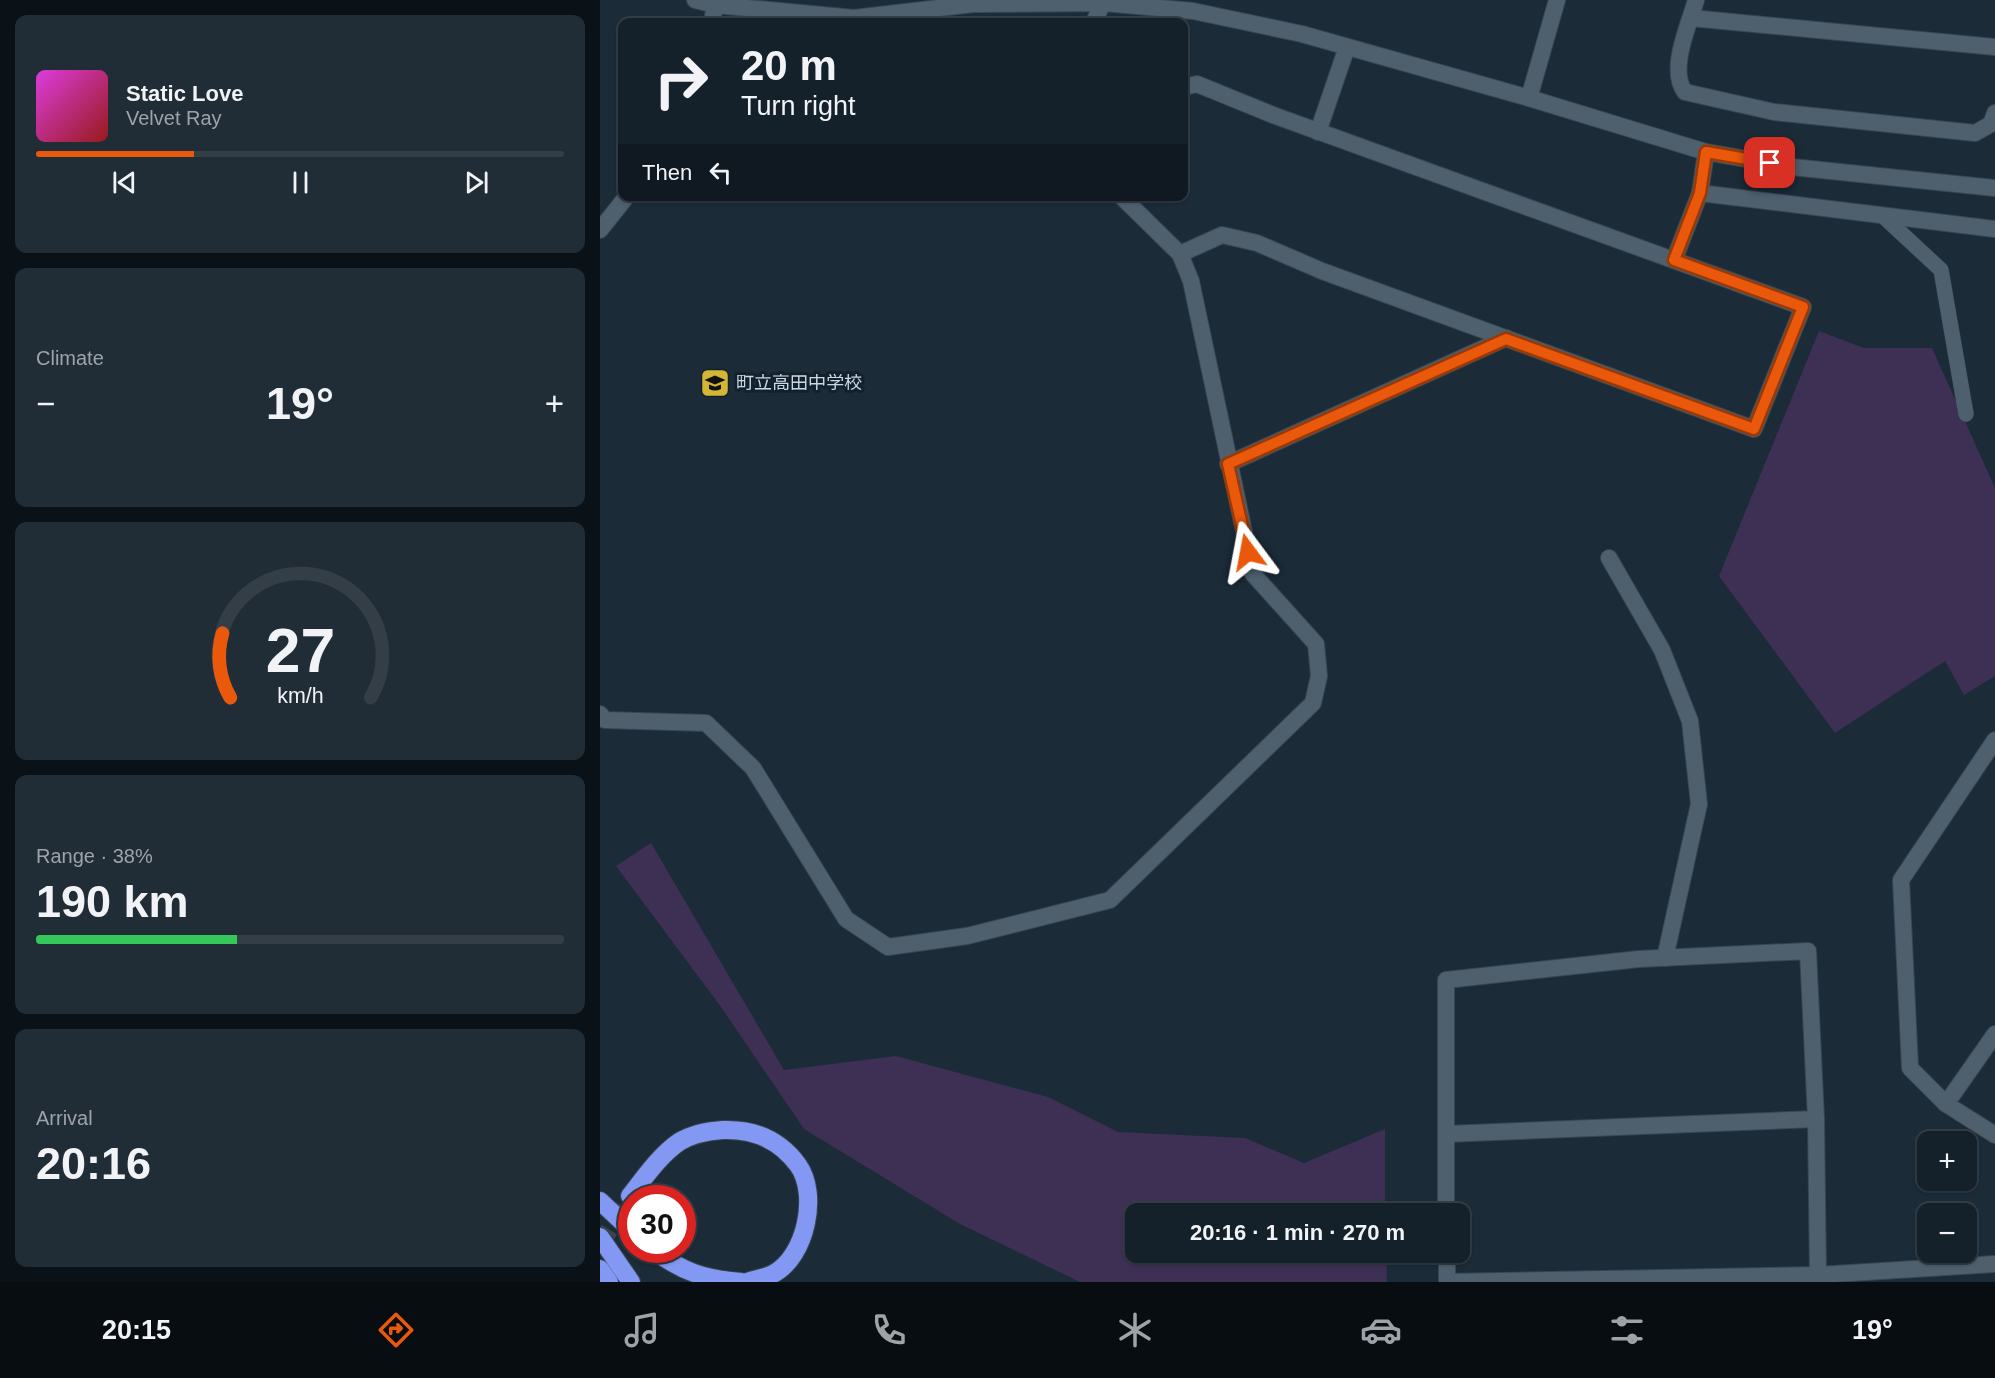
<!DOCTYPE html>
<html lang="en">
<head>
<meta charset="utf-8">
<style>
	:root { --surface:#14202a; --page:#212d36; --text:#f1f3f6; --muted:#9da3a8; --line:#333e47; --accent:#ea580c }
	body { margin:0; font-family:Arial,"Noto Sans JP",sans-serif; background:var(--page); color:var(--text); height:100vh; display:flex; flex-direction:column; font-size:22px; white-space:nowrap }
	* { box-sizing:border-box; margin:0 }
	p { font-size:20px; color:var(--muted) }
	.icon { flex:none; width:33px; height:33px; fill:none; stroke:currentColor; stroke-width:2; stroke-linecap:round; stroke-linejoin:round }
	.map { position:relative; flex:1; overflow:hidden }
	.drawer { display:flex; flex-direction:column; gap:15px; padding:15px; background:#0b1217; width:600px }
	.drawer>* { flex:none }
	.banner { position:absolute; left:18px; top:18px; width:570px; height:183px; border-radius:12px; box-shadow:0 2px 4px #0004,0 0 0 2px var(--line); background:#14202a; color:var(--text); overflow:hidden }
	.tools { position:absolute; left:1317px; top:1131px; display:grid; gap:12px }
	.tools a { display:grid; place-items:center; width:60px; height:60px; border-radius:12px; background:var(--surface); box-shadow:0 2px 4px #0004,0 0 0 2px var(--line); font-size:30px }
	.speed { position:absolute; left:18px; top:1185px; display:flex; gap:12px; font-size:30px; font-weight:700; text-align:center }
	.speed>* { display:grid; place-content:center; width:78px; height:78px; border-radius:50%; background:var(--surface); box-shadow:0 2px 4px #0004,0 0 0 2px var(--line); line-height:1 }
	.speed .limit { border:9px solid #d22; background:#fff; color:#111 }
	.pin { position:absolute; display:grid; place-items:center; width:51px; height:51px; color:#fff; margin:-26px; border-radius:12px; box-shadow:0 3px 9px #0006 }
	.me { position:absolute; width:66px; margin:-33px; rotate:347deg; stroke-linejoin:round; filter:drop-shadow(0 0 4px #0008) }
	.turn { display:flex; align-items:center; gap:21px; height:126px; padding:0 24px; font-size:27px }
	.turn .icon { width:78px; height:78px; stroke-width:2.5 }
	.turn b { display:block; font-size:42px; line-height:51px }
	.then { display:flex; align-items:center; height:57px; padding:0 24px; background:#0003; gap:12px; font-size:22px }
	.big { font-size:45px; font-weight:700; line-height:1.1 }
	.drawer .widget { flex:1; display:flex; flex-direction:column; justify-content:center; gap:9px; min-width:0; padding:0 21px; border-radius:12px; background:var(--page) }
	.drawer .dial { align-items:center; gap:0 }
	.dial svg { height:156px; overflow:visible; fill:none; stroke:var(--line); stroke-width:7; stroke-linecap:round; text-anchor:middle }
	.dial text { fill:var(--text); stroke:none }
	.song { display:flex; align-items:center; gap:18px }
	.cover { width:72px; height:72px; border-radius:9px; background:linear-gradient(135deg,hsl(300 70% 55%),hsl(0 70% 35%)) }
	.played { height:6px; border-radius:3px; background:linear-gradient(90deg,var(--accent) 30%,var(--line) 30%) }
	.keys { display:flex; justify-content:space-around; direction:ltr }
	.heat { display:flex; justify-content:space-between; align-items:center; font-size:33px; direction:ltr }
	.charge { height:9px; border-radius:4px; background:linear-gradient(90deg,#34c759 38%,var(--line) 0) }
	.trip { position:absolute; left:525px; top:1203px; width:345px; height:60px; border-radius:12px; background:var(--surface); box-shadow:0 2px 4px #0004,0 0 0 2px var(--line); font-weight:700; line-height:60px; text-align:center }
	.dock { display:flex; height:96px; justify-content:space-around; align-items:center; background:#080d11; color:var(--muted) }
	.dock .icon { width:42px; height:42px }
	.dock .selected { color:var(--accent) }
	.dock b { font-size:27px; color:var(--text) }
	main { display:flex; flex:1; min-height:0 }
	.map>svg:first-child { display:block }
	.green { fill:#3e2f54 }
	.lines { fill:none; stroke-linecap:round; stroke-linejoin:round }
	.motorway-tunnel { stroke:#364551; stroke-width:18; stroke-dasharray:18 9; stroke-linecap:butt }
	.service-casing { stroke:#394651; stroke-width:16 }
	.minor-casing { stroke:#394651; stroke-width:18 }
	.tertiary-casing { stroke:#394651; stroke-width:18 }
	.motorway-casing { stroke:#394651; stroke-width:20 }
	.service { stroke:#4e606e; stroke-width:15 }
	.minor { stroke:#4e606e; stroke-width:16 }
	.tertiary { stroke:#4e606e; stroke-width:16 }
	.motorway { stroke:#8298f2; stroke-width:18 }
	.route-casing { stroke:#983908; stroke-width:15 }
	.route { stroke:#ea580c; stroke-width:10 }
	.labels { text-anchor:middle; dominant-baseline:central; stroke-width:6; stroke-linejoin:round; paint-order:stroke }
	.poi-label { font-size:18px; fill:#cdd7e0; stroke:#11212e; text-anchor:start }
</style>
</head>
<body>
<main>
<section class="drawer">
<div class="widget">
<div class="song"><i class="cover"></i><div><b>Static Love</b><p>Velvet Ray</p></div></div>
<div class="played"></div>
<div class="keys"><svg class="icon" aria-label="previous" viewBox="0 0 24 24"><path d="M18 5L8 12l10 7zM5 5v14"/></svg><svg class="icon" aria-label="pause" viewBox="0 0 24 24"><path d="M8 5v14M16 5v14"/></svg><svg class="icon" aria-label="next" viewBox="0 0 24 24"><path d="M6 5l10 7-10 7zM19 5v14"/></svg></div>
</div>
<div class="widget"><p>Climate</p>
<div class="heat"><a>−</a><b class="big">19°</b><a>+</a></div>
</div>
<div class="widget dial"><svg viewBox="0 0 100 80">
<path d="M14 69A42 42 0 1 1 86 69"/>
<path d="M14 69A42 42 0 0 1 10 36" stroke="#ea580c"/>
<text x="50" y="56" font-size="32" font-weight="700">27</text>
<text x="50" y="72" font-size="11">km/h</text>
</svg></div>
<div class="widget"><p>Range · 38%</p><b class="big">190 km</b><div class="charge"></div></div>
<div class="widget"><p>Arrival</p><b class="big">20:16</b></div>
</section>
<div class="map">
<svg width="1395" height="1282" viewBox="0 0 1395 1282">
	<rect width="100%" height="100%" fill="#1b2b38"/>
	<g class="green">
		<path d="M1219 331 1264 348H1332L1395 488V676L1364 695 1345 661 1235 733 1119 576Z"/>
		<path d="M51 843 184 1070 296 1056 448 1097 518 1132 645 1138 704 1163 785 1129V1213L536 1214V1252L786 1253 787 1282H480L360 1224 204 1129 121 1007 16 866Z"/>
	</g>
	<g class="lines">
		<path class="motorway-tunnel" d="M0 1245 30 1196"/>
		<g class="service-casing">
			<path id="service" d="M1284 217 1341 270 1366 414"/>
		</g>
		<g class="minor-casing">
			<g id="minor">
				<path d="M1096 0C1089 25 1068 70 1085 92L1174 112 1375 133 1391 124 1395 113"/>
				<path d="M1091 18 1395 47"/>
				<path d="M112 22 115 5"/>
				<path d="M494 22 504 0"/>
				<path d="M718 132 747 47"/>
				<path d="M1106 152 1100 193 1395 229"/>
				<path d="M0 230 27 196"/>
				<path d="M580 254 622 235 657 243 722 271 1154 429 1203 307 673 115 597 84 584 87"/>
				<path d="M1074 260 1100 193"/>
				<path d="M628 464 906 338"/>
				<path d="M1009 558 1062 650 1090 721 1099 804 1065 958"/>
				<path d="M0 714 5 720 106 723 153 768 246 919 288 947 367 936 510 900 713 703 719 676 716 644 653 574 591 281 580 254 521 196"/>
				<path d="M1395 740 1301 880 1310 1068 1346 1104 1395 1135"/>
				<path d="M1346 1104 1395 1034"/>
				<path d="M846 1134 1216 1119"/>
				<path d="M846 1214V980L1039 959 1208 951 1216 1119 1218 1275"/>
				<path d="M847 1252V1282"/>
				<path d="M847 1282 1218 1275 1395 1264"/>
			</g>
		</g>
		<g class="tertiary-casing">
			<g id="tertiary">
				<path d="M95 0 115 5 254 18 373 4 504 3 593 11 702 34 929 98 1106 152 1192 167 1395 188"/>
				<path d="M929 98 957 0"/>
			</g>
		</g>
		<g class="motorway-casing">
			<g id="motorway">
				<path d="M30 1196C44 1178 60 1155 79 1142 92 1134 108 1131 123 1130 153 1129 179 1139 198 1165 219 1194 206 1257 173 1274 165 1278 155 1279 147 1282"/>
				<path d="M0 1201 32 1231"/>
				<path d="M0 1237 31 1282"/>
				<path d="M53 1250C83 1272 104 1279 141 1282"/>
				<path d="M0 1269 9 1282"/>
			</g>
		</g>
		<use href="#service" class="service"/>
		<use href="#minor" class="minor"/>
		<use href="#tertiary" class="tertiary"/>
		<use href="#motorway" class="motorway"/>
	</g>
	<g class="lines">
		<g class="route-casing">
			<path id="route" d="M648 552 628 464 906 339 1154 429 1203 307 1074 260 1100 193 1106 152 1170 163"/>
		</g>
		<use href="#route" class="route"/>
	</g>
	<defs>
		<g id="school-square" transform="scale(1.5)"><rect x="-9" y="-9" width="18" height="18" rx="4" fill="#d2b735" stroke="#11212e"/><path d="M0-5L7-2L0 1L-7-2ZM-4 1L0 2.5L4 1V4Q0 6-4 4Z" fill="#111"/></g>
	</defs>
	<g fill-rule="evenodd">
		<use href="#school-square" x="115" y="383"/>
	</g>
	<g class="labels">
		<g class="poi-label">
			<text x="136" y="383">町立高田中学校</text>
		</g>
	</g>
</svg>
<div class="tools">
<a>+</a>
<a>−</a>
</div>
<div class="speed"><div class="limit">30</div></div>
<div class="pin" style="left:1170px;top:163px;background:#d93025"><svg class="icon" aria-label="arrive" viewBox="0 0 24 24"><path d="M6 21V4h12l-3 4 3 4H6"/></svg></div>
<svg class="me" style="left:648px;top:552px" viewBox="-20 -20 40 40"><path d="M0-17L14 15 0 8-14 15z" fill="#ea580c" stroke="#fff" stroke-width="4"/></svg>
<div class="trip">20:16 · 1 min · 270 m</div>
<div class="banner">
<div class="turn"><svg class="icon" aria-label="right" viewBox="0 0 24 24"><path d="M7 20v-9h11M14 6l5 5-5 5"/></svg><div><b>20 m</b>Turn right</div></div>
<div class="then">Then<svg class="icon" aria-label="left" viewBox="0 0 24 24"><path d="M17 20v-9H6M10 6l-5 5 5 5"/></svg></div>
</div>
</div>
</main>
<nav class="dock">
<b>20:15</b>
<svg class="icon selected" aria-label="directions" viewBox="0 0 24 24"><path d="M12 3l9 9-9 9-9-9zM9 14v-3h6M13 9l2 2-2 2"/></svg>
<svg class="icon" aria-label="music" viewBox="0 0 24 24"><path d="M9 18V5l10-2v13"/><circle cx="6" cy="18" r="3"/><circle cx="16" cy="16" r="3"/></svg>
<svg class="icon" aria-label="phone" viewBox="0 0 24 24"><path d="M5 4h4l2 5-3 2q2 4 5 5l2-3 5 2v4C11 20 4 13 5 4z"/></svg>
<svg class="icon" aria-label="climate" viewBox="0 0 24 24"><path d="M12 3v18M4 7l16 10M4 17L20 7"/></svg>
<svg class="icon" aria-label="car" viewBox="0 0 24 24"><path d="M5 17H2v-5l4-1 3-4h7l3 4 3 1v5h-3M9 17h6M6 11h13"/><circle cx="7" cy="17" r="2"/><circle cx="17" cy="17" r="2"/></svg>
<svg class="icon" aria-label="filters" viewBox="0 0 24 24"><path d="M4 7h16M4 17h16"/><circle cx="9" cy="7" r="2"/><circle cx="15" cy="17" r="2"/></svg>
<b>19°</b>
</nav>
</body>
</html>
